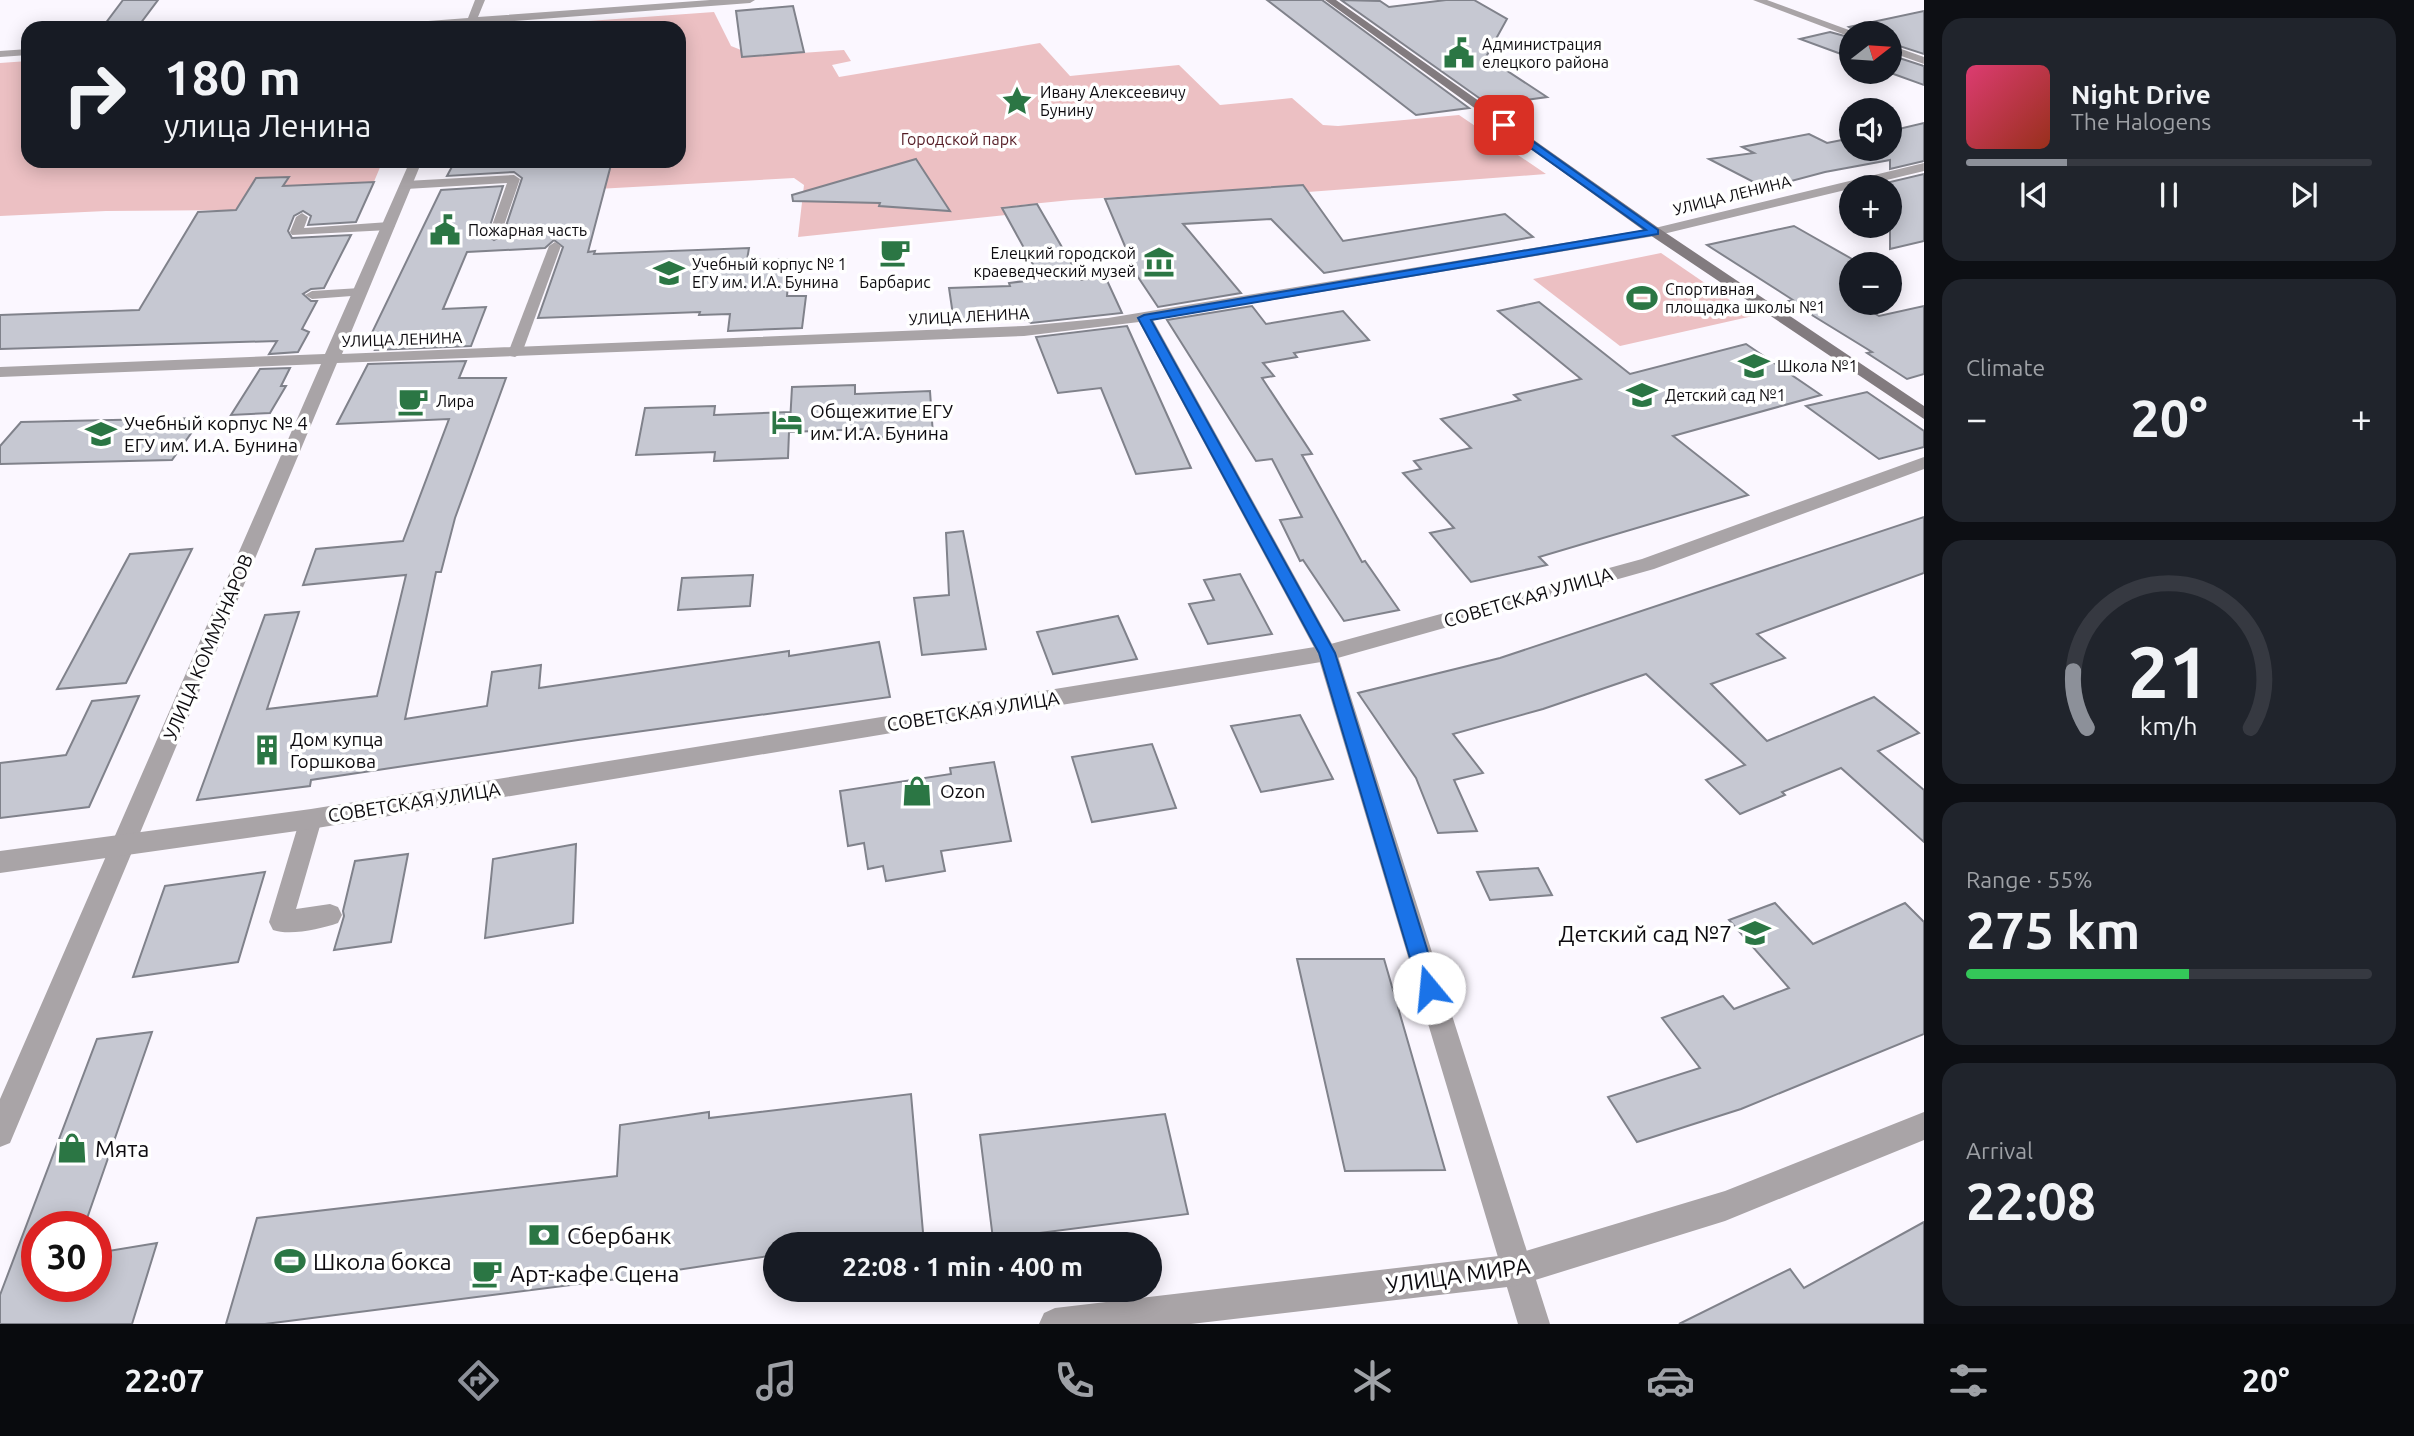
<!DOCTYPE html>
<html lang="en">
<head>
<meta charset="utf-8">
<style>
	:root { --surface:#171b24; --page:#20242c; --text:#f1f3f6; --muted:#9ea1a6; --line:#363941; --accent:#8c9099 }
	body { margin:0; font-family:Ubuntu,sans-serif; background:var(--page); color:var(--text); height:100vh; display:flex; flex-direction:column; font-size:26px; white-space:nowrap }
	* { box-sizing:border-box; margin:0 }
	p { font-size:23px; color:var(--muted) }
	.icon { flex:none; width:38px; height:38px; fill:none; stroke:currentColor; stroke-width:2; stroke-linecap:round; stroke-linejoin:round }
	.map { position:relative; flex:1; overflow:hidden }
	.panel { display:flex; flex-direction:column; gap:18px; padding:18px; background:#0d0f14; width:490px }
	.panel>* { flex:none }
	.guide { position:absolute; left:21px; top:21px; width:665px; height:147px; border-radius:21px; box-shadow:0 4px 18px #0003; background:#171b24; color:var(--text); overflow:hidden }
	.needle { width:46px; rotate:73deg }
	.controls { position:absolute; left:1839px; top:21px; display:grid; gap:14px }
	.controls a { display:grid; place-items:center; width:63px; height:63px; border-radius:50%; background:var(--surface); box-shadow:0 4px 18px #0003; font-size:35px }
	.speed { position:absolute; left:21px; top:1211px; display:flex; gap:14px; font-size:35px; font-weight:700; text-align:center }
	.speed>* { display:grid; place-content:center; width:91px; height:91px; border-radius:50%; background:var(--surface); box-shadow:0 4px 18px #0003; line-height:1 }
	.speed .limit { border:10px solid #d22; background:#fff; color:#111 }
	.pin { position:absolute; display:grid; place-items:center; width:60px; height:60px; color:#fff; margin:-30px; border-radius:14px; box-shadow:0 4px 10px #0006 }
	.me { position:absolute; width:77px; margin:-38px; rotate:343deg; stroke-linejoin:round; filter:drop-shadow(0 0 5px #0008) }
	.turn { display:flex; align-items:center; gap:24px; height:147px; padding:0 28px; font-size:32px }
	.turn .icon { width:91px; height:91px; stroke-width:2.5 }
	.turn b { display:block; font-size:49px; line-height:60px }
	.big { font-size:52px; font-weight:700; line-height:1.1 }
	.panel .widget { flex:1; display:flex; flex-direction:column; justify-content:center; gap:10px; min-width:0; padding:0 24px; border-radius:21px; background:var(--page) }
	.panel .dial { align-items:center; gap:0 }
	.dial svg { height:182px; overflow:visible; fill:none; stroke:var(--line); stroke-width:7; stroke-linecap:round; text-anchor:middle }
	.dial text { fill:var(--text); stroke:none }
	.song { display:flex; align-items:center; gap:21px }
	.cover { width:84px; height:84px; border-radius:10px; background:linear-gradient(135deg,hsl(340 70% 55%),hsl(10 70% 35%)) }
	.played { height:7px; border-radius:4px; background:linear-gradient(90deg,var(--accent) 25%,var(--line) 25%) }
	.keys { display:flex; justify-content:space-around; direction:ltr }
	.heat { display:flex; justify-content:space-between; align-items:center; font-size:38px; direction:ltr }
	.charge { height:10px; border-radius:5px; background:linear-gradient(90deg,#34c759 55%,var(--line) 0) }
	.trip { position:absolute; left:763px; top:1232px; width:399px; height:70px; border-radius:35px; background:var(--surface); box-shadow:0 4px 18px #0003; font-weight:700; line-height:70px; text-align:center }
	.tabs { display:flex; height:112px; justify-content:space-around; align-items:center; background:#090b0e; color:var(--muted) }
	.tabs .icon { width:49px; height:49px }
	.tabs .current { color:var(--accent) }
	.tabs b { font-size:32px; color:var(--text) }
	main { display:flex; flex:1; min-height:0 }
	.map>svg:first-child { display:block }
	.green { fill:#ecc0c3 }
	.building { fill:#c6c8d2; stroke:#80828b; stroke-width:2 }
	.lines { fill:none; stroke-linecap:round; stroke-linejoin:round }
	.service { fill:#a9a4a7; fill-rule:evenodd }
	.minor { fill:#a9a4a7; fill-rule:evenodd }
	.tertiary { fill:#a9a4a7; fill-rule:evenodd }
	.secondary { fill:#827b7f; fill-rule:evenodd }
	.route { fill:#1a73e8; stroke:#114b97; stroke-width:2 }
	.labels { text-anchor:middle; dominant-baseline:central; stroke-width:7; stroke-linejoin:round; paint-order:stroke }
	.far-poi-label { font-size:16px; fill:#0d0b0f; stroke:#fff; text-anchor:start }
	.far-park-label { font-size:16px; fill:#551d26; stroke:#fff }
	.far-street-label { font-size:16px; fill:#0d0b0f; stroke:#fff }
	.poi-label { font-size:19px; fill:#0d0b0f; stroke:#fff; text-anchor:start }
	.street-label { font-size:19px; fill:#0d0b0f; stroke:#fff }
	.near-poi-label { font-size:23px; fill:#0d0b0f; stroke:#fff; text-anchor:start }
	.near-street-label { font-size:23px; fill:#0d0b0f; stroke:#fff }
</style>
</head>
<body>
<main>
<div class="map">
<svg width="1924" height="1324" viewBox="0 0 1924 1324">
	<rect width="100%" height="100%" fill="#fbf7ff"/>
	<g class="green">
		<path d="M714 12 731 46 741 50 743 57 844 50 851 61 832 65 839 77 1040 43 1070 76 1179 65 1220 105 1292 98 1323 125 1338 126 1459 115 1546 174 1308 192 1302 185 1071 200 1002 207 1006 215 798 237 804 185 794 178 561 191V161H679V28H491Z"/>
		<path d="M28 61V161H361L359 167 381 165 368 196 270 208 288 177 256 178 236 210 106 211 0 216V63Z"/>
		<path d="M1661 253 1753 316 1620 346 1533 279Z"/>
	</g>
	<g class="building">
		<path d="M123 0H158L137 28H102Z"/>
		<path d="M1267 0H1322L1469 108 1416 115Z"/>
		<path d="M1341 0 1380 1 1389 7 1446 0H1474L1507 19 1486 57 1547 97 1489 105Z"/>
		<path d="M793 6 804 52 742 57 736 11Z"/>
		<path d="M1924 11V54L1890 43V33H1859L1849 27Z"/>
		<path d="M1830 32 1852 38V58L1800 39Z"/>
		<path d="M1890 55 1924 66V85L1888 72Z"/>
		<path d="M1924 123V161L1890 169V160L1825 172 1765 188 1709 159 1754 153 1742 147 1809 134 1827 143 1852 138V149H1890V131Z"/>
		<path d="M916 159 950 211 879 206 880 203 793 201 792 195Z"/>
		<path d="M455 161H612L588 252 595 251 594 254 749 248 747 260 790 259 787 296H806L802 328 728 331 730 314 699 315 700 312 538 318 563 247 554 240 545 248 467 252 443 309 486 307 471 346 375 350 378 344 366 345 441 190 503 186 487 235 494 240 503 235 522 178 514 172 447 176Z"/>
		<path d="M1924 174V241L1890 249V182Z"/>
		<path d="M289 177 283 186 374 182 356 222 308 225 311 216 303 211 294 216 288 231 292 238 351 235 324 288 311 289 303 294 311 301H317L302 329 309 332 298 352 269 354 277 341 0 349V315L139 310 198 212 236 210 256 178Z"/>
		<path d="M1303 185 1343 241 1505 214 1533 237 1324 273 1271 219 1183 224 1241 293 1158 307 1138 277 1105 199Z"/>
		<path d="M1037 204 1081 280 1105 276 1122 313 1031 323 1025 319 954 322 949 288 1010 286 1009 283 1041 279 1002 208Z"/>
		<path d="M1794 226 1852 259V303H1857L1879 316 1924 306V374L1907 379 1867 353 1872 352 1789 301 1793 300 1707 245Z"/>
		<path d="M1539 302 1630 374 1746 344 1821 395 1673 436 1748 495 1539 557 1547 565 1471 582 1430 533 1454 528 1403 473 1421 469 1414 461 1471 448 1441 419 1520 400 1514 395 1581 379 1498 311Z"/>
		<path d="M1252 306 1266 324 1343 311 1369 340 1294 353 1297 357 1263 363 1274 376 1262 378 1312 454 1302 455 1362 562 1365 561 1399 610 1344 621 1303 560 1300 561 1280 520 1302 517 1272 459 1256 461 1167 320Z"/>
		<path d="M1127 326 1191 468 1136 474 1101 388 1058 393 1036 337Z"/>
		<path d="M466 361 459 378H506L455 518 441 572H436L405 719 487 706 492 672 541 665 539 688 789 651V656L879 642 890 697 578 740 311 780 310 786 197 800 265 615 299 612 267 709 377 696 406 575 303 585 316 549 403 541 449 419 337 424 368 364Z"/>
		<path d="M290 368 281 386H286L270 413 231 415 260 369Z"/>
		<path d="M855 385V394L930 391 933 435 869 438V429L789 432 788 458 714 461 715 452 636 455 645 408 715 406 714 415 790 412V423L792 387Z"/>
		<path d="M1867 392 1924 431V447L1879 459 1806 406Z"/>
		<path d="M202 418 172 460 0 464V446L21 422Z"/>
		<path d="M1924 517V573L1757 634 1785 658 1711 684 1767 741 1874 697 1919 733 1878 751 1924 790V842L1841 768 1782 792 1785 795 1740 814 1706 780 1745 765 1646 674 1543 709 1453 734 1483 773 1454 780 1477 831 1438 833 1416 778 1358 693 1500 658Z"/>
		<path d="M963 531 986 649 922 655 914 598 949 595 946 533Z"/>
		<path d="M192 549 126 683 57 689 130 554Z"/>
		<path d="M1240 574 1272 634 1208 644 1189 604 1214 600 1204 580Z"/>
		<path d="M753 575 750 606 678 610 682 578Z"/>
		<path d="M1118 616 1137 659 1053 674 1037 632Z"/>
		<path d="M139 696 89 807 0 818V763L66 755 92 701Z"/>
		<path d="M1300 715 1333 779 1261 792 1231 726Z"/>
		<path d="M1152 744 1176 808 1092 822 1072 757Z"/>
		<path d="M994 762 1011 841 941 851 945 871 886 881 883 866 868 869 864 843 848 846 840 791 951 774 950 768Z"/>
		<path d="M576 844 573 923 485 938 493 859Z"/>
		<path d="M408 854 391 942 334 950 344 916 343 911 355 861Z"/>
		<path d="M1538 868 1552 895 1490 900 1477 872Z"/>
		<path d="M265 872 238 962 133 977 165 886Z"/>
		<path d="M1775 903 1813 944 1905 903 1924 922V1034L1741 1109 1637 1142 1608 1097 1700 1068 1662 1018 1723 996 1734 1009 1789 988 1729 920Z"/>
		<path d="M1297 959H1384L1445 1170 1345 1171Z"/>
		<path d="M152 1032 84 1227H37V1286H96V1253L157 1243 132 1324H0V1295L97 1039Z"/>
		<path d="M911 1094 924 1244H775V1255L618 1279 265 1324H226L257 1218 617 1176 620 1125 709 1112V1118Z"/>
		<path d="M1165 1114 1188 1214 993 1239 980 1135Z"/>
		<path d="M1924 1222V1324H1679L1790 1269 1804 1288Z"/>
	</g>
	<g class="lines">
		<g class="service">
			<path d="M514 175 520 179 501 234 495 238 489 234 507 183 406 189 400 185 406 181Z"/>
			<path d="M302 213 308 217 304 228 389 222 395 226 389 230 292 235 290 232 296 217Z"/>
			<path d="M555 242 561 246 522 353 515 357 510 356 508 353 549 246Z"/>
			<path d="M360 288 365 289V295L312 299 305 295 312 291Z"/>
			<path d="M311 810 319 812 322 819 296 909 330 904 338 907 342 915 338 923C321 929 290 936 273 930L269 922 300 819 303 812Z"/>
		</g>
		<g class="minor">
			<path d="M475 0H485L478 17 710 0H755L750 3 476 24 474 28H464L465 24 370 28 375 25 468 18Z"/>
			<path d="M1753 0H1767L1857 33 1848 36Z"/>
			<path d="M1890 45 1924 57V64L1890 52Z"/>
			<path d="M28 49V55L0 57V51Z"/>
			<path d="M410 161H422L342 354 1024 326 1108 318 1655 228 1924 163V171L1655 236 1153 320 1337 653 1550 1324H1518L1317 653 1139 322 1024 336 337 363 10 1143 0 1147V1099L321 364 0 377V367L325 354Z"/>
		</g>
		<g class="tertiary">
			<path d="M1924 457V469L1654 569 1327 661 311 829 0 873V851L311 809 1327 645 1642 559Z"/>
			<path d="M1924 1112V1140L1725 1221 1516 1286 1191 1324H1039L1044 1313 1055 1308 1516 1254 1725 1191Z"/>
		</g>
		<path class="secondary" d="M1325 0H1336L1660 229 1924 406V419L1650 235Z"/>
	</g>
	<path class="route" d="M1501 123H1507L1658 230V234L1151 320 1335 653 1439 988 1436 994 1429 997 1422 994 1419 988 1319 653 1138 318 1144 315 1646 230 1501 127Z"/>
	<defs>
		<g id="civic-bare" transform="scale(2.415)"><path d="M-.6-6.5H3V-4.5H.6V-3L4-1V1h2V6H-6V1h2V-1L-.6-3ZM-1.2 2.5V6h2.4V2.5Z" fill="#2b7644" stroke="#fff" stroke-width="2.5" paint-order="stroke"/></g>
		<g id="sight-bare" transform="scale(2.415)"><path d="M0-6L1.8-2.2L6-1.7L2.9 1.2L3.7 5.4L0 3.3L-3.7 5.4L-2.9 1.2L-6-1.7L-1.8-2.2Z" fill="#2b7644" stroke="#fff" stroke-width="2.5" paint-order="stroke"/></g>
		<g id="cafe-bare" transform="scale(2.415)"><path d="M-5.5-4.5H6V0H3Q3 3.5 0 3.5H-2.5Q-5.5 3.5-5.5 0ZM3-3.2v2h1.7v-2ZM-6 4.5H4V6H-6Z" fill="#2b7644" stroke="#fff" stroke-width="2.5" paint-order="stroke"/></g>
		<g id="museum-bare" transform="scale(2.415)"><path d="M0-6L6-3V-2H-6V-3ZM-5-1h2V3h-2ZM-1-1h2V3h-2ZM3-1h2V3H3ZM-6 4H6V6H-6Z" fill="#2b7644" stroke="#fff" stroke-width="2.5" paint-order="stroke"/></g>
		<g id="university-bare" transform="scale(2.415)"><path d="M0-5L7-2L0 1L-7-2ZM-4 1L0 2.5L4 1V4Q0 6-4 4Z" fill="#2b7644" stroke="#fff" stroke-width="2.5" paint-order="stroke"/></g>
		<g id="stadium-bare" transform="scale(2.415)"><path d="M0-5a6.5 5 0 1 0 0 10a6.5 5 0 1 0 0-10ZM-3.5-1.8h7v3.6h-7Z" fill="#2b7644" stroke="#fff" stroke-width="2.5" paint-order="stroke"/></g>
		<g id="school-bare" transform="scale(2.415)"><path d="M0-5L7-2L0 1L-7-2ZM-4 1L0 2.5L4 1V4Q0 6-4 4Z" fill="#2b7644" stroke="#fff" stroke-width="2.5" paint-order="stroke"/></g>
		<g id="hotel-bare" transform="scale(2.415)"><path d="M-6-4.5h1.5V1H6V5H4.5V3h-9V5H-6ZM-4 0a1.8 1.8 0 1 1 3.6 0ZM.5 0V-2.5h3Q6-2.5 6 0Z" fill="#2b7644" stroke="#fff" stroke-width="2.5" paint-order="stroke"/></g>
		<g id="building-bare" transform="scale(2.415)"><path d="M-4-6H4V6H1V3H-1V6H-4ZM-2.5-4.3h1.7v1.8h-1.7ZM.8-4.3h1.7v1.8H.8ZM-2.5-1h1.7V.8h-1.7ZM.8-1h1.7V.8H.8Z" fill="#2b7644" stroke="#fff" stroke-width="2.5" paint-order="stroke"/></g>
		<g id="shop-bare" transform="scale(2.415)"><path d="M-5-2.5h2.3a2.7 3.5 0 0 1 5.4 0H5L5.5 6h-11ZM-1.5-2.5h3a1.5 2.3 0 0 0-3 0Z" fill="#2b7644" stroke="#fff" stroke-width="2.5" paint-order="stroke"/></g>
		<g id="bank-bare" transform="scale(2.415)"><path d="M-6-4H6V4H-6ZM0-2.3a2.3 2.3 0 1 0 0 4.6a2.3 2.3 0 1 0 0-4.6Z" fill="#2b7644" stroke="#fff" stroke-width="2.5" paint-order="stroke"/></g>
	</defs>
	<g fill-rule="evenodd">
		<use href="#civic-bare" x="1459" y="53"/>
		<use href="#sight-bare" x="1017" y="101"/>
		<use href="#civic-bare" x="445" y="230"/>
		<use href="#cafe-bare" x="895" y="252"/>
		<use href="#museum-bare" x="1159" y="262"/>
		<use href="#university-bare" x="669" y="273"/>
		<use href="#stadium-bare" x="1642" y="298"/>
		<use href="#school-bare" x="1754" y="366"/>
		<use href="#school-bare" x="1642" y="395"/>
		<use href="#cafe-bare" x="413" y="401"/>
		<use href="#hotel-bare" x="787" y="422"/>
		<use href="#university-bare" x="101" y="434"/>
		<use href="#building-bare" x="267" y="750"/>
		<use href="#shop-bare" x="917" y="791"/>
		<use href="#school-bare" x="1755" y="933"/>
		<use href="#shop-bare" x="72" y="1148"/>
		<use href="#bank-bare" x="544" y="1235"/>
		<use href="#stadium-bare" x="290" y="1261"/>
		<use href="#cafe-bare" x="487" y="1273"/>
	</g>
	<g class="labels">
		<g class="far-poi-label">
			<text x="1482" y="44">Администрация<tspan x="1482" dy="18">елецкого района</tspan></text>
			<text x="1040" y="92">Ивану Алексеевичу<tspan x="1040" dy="18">Бунину</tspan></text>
			<text x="468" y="230">Пожарная часть</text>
			<text x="1136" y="253" text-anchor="end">Елецкий городской<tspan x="1136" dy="18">краеведческий музей</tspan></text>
			<text x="692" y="264">Учебный корпус № 1<tspan x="692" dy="18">ЕГУ им. И.А. Бунина</tspan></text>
			<text x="895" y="282" text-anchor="middle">Барбарис</text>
			<text x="1665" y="289">Спортивная<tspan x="1665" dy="18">площадка школы №1</tspan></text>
			<text x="1777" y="366">Школа №1</text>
			<text x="1665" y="395">Детский сад №1</text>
			<text x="436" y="401">Лира</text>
		</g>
		<g class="far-park-label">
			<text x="959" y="139">Городской парк</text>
		</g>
		<g class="far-street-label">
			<text transform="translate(1732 195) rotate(-14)">УЛИЦА ЛЕНИНА</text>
			<text transform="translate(969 316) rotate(-3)">УЛИЦА ЛЕНИНА</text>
			<text transform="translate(402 339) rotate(-2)">УЛИЦА ЛЕНИНА</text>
		</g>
		<g class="poi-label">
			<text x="810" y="411">Общежитие ЕГУ<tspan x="810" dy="22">им. И.А. Бунина</tspan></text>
			<text x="124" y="423">Учебный корпус № 4<tspan x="124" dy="22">ЕГУ им. И.А. Бунина</tspan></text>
			<text x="290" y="739">Дом купца<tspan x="290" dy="22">Горшкова</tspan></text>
			<text x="940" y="791">Ozon</text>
		</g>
		<g class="street-label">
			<text transform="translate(1528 597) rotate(-16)">СОВЕТСКАЯ УЛИЦА</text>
			<text transform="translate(208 647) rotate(-67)">УЛИЦА КОММУНАРОВ</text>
			<text transform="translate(973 711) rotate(-9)">СОВЕТСКАЯ УЛИЦА</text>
			<text transform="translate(414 802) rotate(-9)">СОВЕТСКАЯ УЛИЦА</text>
		</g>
		<g class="near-poi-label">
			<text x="1732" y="933" text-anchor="end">Детский сад №7</text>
			<text x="95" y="1148">Мята</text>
			<text x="567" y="1235">Сбербанк</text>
			<text x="313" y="1261">Школа бокса</text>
			<text x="510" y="1273">Арт-кафе Сцена</text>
		</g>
		<g class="near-street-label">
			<text transform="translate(1458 1275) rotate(-8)">УЛИЦА МИРА</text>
		</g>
	</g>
</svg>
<div class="controls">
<a><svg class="needle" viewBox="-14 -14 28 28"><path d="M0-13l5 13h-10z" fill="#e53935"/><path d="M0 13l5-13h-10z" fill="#9ea1a6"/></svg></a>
<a><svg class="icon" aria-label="sound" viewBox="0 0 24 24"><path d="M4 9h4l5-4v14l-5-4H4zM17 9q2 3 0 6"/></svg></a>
<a>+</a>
<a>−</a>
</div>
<div class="speed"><div class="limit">30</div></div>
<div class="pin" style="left:1504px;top:125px;background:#d93025"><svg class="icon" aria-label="arrive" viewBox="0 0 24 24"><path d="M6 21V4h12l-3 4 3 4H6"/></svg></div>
<svg class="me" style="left:1429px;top:988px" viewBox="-20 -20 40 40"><circle r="19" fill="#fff"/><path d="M0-13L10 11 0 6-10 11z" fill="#1a73e8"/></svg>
<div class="trip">22:08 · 1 min · 400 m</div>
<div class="guide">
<div class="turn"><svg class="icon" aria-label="right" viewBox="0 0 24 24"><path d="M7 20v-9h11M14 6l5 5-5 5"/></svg><div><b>180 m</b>улица Ленина</div></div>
</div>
</div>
<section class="panel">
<div class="widget">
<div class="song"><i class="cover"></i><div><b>Night Drive</b><p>The Halogens</p></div></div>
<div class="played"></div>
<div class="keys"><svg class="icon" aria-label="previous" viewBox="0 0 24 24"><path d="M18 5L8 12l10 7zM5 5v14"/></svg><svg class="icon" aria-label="pause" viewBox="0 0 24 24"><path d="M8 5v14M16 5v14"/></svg><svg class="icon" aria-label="next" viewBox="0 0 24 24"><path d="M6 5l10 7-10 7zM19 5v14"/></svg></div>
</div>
<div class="widget"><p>Climate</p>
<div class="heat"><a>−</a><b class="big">20°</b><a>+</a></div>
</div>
<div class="widget dial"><svg viewBox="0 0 100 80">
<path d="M14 69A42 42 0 1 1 86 69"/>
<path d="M14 69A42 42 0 0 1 8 44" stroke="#8c9099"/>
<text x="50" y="56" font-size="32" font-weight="700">21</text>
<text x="50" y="72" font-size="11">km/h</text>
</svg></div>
<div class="widget"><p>Range · 55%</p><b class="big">275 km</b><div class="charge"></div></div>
<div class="widget"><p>Arrival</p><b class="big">22:08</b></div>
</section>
</main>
<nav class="tabs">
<b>22:07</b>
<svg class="icon current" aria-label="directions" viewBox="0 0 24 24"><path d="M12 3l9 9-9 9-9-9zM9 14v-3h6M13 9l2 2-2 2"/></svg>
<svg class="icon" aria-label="music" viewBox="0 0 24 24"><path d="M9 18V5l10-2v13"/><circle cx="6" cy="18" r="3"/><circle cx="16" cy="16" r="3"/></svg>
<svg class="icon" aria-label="phone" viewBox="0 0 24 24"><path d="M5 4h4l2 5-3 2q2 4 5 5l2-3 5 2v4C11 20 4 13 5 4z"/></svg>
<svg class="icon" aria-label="climate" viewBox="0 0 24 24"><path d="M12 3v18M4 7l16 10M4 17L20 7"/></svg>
<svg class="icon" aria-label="car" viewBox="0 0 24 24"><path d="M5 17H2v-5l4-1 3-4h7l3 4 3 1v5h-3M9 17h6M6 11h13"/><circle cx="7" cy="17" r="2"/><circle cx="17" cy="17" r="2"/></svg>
<svg class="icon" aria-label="filters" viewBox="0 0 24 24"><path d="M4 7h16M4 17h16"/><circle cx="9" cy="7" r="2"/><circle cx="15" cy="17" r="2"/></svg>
<b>20°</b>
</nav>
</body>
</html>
